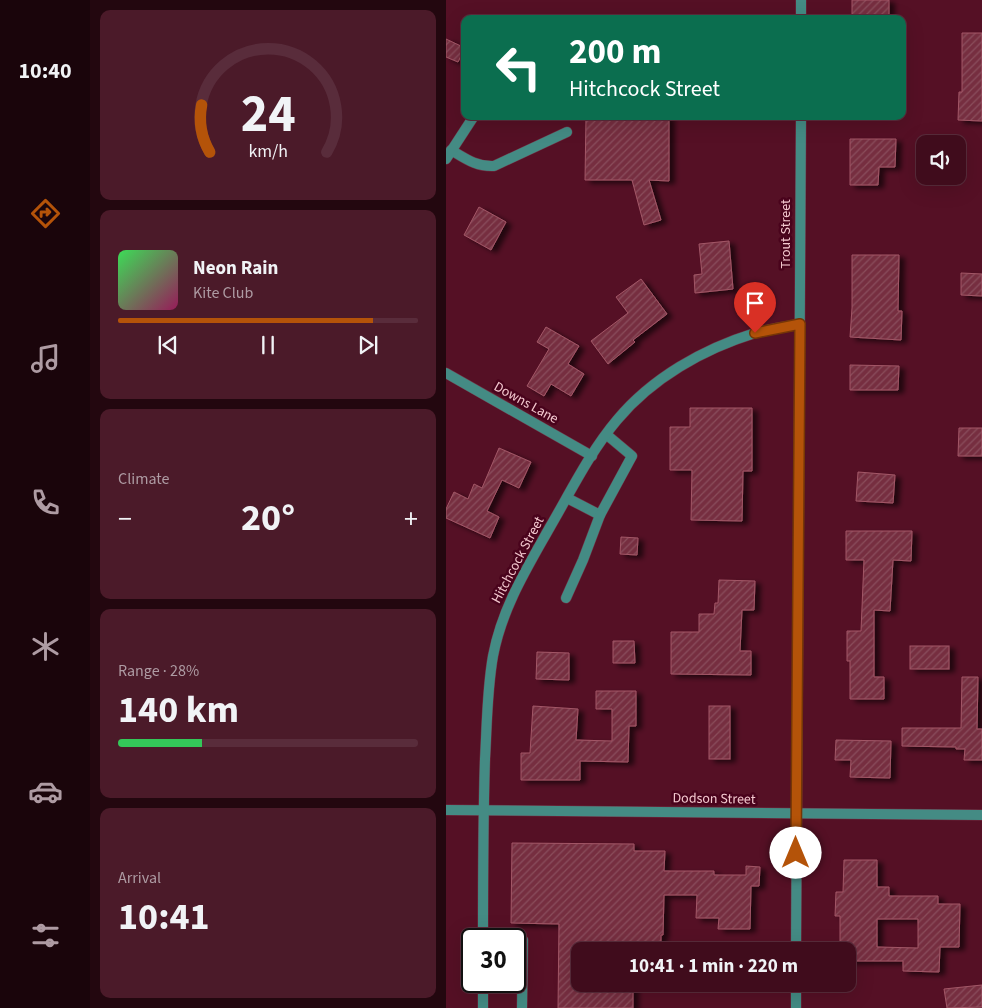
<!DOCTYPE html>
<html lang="en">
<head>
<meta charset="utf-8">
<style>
	:root { --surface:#400c1c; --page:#4b1a29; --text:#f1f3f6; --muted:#ae9ba3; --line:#592c3b; --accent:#b45309 }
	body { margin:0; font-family:"Source Sans 3",sans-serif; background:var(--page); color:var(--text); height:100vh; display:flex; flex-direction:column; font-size:19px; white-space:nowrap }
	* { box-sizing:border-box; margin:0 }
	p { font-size:16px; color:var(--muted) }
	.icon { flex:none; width:28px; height:28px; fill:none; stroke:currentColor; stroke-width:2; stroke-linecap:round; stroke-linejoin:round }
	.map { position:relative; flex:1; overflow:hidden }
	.side { display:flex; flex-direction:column; gap:10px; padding:10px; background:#23070f; width:356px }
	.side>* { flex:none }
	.guide { position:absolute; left:15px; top:15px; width:445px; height:105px; border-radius:10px; box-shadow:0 5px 20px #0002,0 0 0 1px var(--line); background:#0b6e4f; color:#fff; overflow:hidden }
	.controls { position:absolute; left:470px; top:135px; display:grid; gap:10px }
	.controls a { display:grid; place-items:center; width:50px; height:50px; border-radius:10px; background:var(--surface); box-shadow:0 5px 20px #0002,0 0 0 1px var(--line); font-size:25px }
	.speed { position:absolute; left:15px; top:928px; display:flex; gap:10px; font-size:25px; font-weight:700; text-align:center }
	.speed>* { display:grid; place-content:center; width:65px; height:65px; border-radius:50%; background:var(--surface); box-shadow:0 5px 20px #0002,0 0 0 1px var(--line); line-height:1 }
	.speed .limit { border:2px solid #111; border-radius:8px; background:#fff; color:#111 }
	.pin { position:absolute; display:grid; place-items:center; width:42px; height:42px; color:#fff; margin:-51px -21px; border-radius:50% 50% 50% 0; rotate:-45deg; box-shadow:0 0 5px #0007 }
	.pin .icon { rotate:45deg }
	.me { position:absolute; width:55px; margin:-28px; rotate:0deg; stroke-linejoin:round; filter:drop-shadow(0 0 4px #0008) }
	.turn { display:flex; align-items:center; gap:18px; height:105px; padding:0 25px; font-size:22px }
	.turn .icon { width:65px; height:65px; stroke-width:2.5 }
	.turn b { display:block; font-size:35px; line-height:42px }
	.big { font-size:38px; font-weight:700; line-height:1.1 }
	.side .card { flex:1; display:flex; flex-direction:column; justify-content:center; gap:8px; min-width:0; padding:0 18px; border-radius:10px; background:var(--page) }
	.side .dial { align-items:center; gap:0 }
	.dial svg { height:130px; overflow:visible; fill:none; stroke:var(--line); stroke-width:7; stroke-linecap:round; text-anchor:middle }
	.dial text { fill:var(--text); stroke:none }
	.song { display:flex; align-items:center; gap:15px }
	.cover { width:60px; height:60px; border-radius:8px; background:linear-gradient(135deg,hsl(130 70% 55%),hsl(330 70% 35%)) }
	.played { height:5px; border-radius:2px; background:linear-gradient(90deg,var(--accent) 85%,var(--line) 85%) }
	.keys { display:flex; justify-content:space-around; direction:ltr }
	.heat { display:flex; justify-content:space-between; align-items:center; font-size:28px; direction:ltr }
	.charge { height:8px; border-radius:4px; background:linear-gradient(90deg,#34c759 28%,var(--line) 0) }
	.trip { position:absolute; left:125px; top:942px; width:285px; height:50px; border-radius:10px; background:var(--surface); box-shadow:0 5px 20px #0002,0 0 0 1px var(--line); font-weight:700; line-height:50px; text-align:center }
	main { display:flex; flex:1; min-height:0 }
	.tab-bar { display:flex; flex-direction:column; width:90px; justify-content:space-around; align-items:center; background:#1a050b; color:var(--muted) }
	.tab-bar .icon { width:35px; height:35px }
	.tab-bar .active { color:var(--accent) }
	.tab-bar b { font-size:22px; color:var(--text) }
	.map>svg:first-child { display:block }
	.building { fill:url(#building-hatch); stroke:#a35767; fill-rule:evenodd; filter:url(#shadow) }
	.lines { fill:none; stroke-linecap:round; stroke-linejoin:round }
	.service-casing { stroke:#723144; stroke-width:11 }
	.minor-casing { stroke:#723144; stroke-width:11 }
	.service { stroke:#448b84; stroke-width:10 }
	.minor { stroke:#448b84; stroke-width:10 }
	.route-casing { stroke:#753606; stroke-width:12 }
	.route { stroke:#b45309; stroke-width:9 }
	.labels { text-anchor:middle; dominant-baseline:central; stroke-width:5; stroke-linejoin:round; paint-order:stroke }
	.street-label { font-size:14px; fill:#f4c8cf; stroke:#49031c }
</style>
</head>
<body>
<main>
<nav class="tab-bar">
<b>10:40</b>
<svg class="icon active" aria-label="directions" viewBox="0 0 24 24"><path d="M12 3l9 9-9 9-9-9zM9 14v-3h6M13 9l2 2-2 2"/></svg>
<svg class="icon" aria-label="music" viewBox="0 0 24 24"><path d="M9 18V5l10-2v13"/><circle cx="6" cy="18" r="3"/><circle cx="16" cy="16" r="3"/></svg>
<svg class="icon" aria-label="phone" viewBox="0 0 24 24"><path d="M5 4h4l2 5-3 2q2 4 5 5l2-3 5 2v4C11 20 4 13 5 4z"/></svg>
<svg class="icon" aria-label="climate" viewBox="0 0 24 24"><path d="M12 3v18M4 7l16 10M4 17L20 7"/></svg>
<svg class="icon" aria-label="car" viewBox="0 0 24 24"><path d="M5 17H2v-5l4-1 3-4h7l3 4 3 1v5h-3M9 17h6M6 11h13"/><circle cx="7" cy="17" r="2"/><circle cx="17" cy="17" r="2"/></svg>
<svg class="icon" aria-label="filters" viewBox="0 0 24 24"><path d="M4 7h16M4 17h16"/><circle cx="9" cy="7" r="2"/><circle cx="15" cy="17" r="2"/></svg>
</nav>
<section class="side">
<div class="card dial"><svg viewBox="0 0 100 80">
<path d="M14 69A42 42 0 1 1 86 69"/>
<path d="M14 69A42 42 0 0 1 9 40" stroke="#b45309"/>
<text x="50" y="56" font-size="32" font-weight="700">24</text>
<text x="50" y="72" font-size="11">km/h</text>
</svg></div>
<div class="card">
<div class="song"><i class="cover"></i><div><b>Neon Rain</b><p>Kite Club</p></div></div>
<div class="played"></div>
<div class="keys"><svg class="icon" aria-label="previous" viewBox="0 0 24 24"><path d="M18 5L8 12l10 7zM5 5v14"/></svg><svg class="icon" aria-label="pause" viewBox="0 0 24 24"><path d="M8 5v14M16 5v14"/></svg><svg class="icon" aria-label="next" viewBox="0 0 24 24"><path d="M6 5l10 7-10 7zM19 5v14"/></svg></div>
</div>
<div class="card"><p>Climate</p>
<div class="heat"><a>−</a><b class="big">20°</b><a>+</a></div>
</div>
<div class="card"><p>Range · 28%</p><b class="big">140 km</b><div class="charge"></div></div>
<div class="card"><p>Arrival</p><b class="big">10:41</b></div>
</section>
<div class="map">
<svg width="536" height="1008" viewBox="0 0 536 1008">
	<defs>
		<pattern id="building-hatch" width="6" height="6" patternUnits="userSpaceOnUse" patternTransform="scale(1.25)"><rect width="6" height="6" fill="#762f41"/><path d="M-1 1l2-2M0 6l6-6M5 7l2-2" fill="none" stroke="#8a4c5b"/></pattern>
		<filter id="shadow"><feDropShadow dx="5.5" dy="3" stdDeviation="2.5" flood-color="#0009"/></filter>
	</defs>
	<rect width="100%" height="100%" fill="#551025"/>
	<g class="building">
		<rect x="406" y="0" width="37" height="19"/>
		<path d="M516 33H536V121L512 120 513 92H516Z"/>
		<path d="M0 39 19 48 12 62 0 57Z"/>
		<path d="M140 116H223V181L203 180 215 220 198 225 186 180H139Z"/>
		<path d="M404 139H450L449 167H433L432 185H404Z"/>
		<path d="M33 207 60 222 45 250 18 235Z"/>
		<path d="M283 241 287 289 249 293 248 275 256 274 253 244Z"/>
		<path d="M406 255H453L452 311H456L455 340 404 337 406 308Z"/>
		<path d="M515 273 536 274V296L515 295Z"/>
		<path d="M195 279 221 314 187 340 189 342 162 364 145 341 182 313 170 297Z"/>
		<path d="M100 327 133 346 122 364 138 374 125 396 105 384 98 396 81 386 103 349 91 342Z"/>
		<path d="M404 365 453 366 452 390H404Z"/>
		<path d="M244 408H306V471H297L296 521 245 520 246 470H224V427H244Z"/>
		<path d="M513 428H536V456H512Z"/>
		<path d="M53 448 85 462 73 488 56 480 41 511 53 517 44 538 0 518V509L8 492 22 499 28 484 36 488Z"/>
		<path d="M412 472 449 475 447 503 410 501Z"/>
		<path d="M400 531H466L465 561 447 560 444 611 428 610V677H438V699H404V661H401V631H415L418 560H400Z"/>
		<path d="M175 537 192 538 191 555 174 554Z"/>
		<path d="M273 580 309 581 308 610H296L294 651H305V675L225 674V632H253V614H268L269 603H272Z"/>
		<path d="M167 641H188L189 663H167Z"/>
		<rect x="464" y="646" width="39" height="23"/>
		<path d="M91 652 123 653V680L90 679Z"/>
		<path d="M516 677H532L531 729H536V760H518L519 749H510V747L456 746V728H515Z"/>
		<path d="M150 691H190V726H183L182 762 134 761V780H75V753H84L87 706 132 709 130 740 166 741V709H150Z"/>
		<rect x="263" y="706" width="21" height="53"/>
		<path d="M390 740 445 741 444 778 404 777 405 760H389Z"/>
		<path d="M66 843 188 844V851H219L218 871H268V875H300V866L314 867 313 886H305L304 929H272L273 918H250L251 895H218L217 935H215V951H134V984H187V1008H112L113 924 65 923Z"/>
		<path d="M398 860H431V887H443V896H492V904H514L513 947H494L493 972 457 971V961H401V951H394V916H389L390 892H397ZM431 919H472V948L431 947Z"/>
		<path d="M536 985V1007L501 1008 498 989Z"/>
	</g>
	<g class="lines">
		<g class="service-casing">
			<g id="service">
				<path d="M5 150C20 159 31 167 48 166L121 132"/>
				<path d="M121 498 154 515 186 456 161 435"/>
				<path d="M120 598 137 560 154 515"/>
				<path d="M76 1008 77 940"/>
			</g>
		</g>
		<g class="minor-casing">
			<g id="minor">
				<path d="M355 0V19"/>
				<path d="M0 159 28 116"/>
				<path d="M0 373 146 456"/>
				<path d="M0 810 536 815"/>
				<path d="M37 939C37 879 37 819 39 759 41 724 41 690 47 656 56 608 81 568 104 527 125 491 144 452 171 420 206 378 257 349 309 333 323 329 339 327 354 324"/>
				<path d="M350 951 355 116"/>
				<path d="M37 1008V981"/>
				<path d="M350 1008V984"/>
			</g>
		</g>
		<use href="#service" class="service"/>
		<use href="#minor" class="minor"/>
	</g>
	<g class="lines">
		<g class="route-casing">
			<path id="route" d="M309 333 354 324 350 853"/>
		</g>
		<use href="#route" class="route"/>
	</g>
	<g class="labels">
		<g class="street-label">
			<text transform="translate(340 234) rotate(-90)">Trout Street</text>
			<text transform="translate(80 403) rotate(29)">Downs Lane</text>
			<text transform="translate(72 560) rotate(-62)">Hitchcock Street</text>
			<text transform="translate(268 799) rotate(1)">Dodson Street</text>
		</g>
	</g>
</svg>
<div class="controls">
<a><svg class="icon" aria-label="sound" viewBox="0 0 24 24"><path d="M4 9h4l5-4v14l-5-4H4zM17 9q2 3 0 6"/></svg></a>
</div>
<div class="speed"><div class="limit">30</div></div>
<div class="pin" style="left:309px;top:333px;background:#d93025"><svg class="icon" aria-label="arrive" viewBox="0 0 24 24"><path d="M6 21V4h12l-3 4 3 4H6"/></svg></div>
<svg class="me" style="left:350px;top:853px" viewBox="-20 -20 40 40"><circle r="19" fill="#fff"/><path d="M0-13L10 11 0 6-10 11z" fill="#b45309"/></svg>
<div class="trip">10:41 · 1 min · 220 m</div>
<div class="guide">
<div class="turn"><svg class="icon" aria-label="left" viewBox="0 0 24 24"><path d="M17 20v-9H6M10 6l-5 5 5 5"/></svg><div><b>200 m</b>Hitchcock Street</div></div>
</div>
</div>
</main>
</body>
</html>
